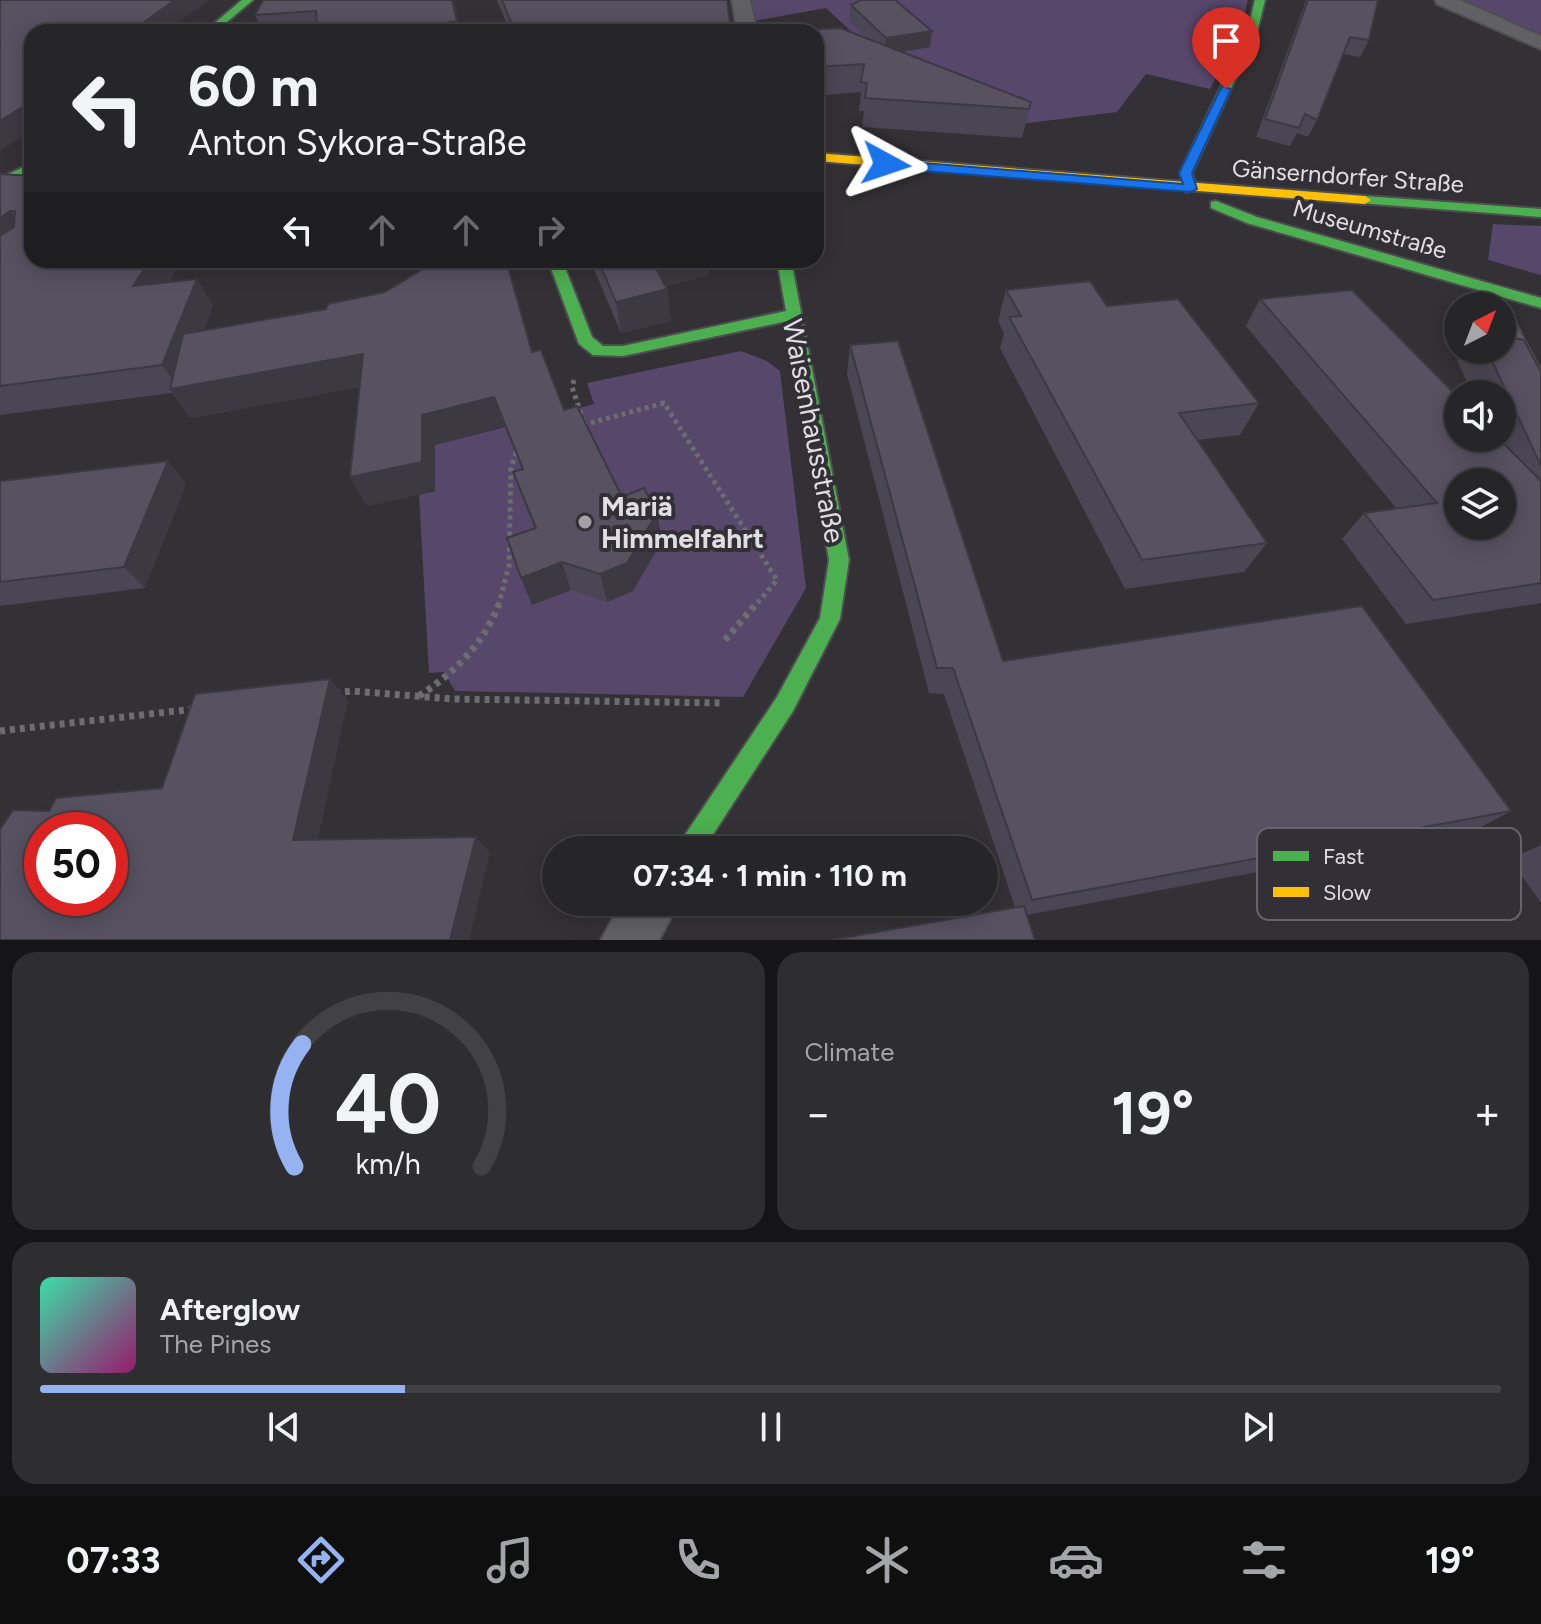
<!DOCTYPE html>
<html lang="en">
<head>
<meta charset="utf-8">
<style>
	:root { --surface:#262528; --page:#2e2d30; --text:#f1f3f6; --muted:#a4a5a8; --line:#424245; --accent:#95b2f1 }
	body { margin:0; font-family:Figtree,sans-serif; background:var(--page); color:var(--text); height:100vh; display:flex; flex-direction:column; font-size:30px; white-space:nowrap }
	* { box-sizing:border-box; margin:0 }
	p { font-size:26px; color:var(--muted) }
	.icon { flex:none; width:44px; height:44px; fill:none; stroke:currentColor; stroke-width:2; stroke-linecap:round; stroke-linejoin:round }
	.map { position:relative; height:940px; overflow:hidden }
	.panel { display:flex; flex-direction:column; gap:12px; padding:12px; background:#151416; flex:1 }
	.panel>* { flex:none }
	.hud { position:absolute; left:24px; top:24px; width:800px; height:244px; border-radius:24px; box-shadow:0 4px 20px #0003,0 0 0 2px var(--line); background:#262528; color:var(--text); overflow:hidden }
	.needle { width:52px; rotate:42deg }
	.tools { position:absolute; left:1444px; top:292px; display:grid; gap:16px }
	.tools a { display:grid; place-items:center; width:72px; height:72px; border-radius:50%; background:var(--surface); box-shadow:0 4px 20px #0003,0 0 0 2px var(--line); font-size:40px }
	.speed { position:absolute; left:24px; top:812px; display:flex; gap:16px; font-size:40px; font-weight:700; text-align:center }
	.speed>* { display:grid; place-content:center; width:104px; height:104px; border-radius:50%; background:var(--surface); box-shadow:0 4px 20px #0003,0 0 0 2px var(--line); line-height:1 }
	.speed .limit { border:12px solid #d22; background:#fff; color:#111 }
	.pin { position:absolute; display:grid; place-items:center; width:68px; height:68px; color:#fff; margin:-82px -34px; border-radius:50% 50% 50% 0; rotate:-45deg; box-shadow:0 0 8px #0007 }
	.pin .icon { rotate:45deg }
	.me { position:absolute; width:88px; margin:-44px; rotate:95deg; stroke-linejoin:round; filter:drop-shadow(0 0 6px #0008) }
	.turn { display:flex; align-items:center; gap:28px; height:168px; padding:0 32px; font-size:36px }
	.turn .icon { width:104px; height:104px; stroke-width:2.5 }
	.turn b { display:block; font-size:56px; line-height:68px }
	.lanes { display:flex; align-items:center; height:76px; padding:0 32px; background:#0003; justify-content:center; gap:40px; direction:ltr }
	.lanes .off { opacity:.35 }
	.big { font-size:60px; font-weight:700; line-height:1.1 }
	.panel .card { flex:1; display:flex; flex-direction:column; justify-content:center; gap:12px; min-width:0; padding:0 28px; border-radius:24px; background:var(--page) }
	.panel .dial { align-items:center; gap:0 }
	.dial svg { height:208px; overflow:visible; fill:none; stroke:var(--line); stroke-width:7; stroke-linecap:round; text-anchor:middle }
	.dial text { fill:var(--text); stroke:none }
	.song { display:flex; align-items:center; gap:24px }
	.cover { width:96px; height:96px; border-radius:12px; background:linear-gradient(135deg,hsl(160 70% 55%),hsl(320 70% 35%)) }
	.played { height:8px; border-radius:4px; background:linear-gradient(90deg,var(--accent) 25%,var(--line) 25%) }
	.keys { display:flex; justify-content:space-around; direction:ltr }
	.heat { display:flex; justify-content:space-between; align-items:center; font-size:44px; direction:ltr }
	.panel .tiles { flex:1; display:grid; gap:12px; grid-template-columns:1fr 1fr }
	.card:last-child { grid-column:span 2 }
	.trip { position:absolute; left:542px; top:836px; width:456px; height:80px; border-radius:40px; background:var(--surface); box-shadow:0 4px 20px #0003,0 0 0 2px var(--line); font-weight:700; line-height:80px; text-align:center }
	.tabs { display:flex; height:128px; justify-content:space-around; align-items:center; background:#0f0f10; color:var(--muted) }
	.tabs .icon { width:56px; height:56px }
	.tabs .active { color:var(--accent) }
	.tabs b { font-size:36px; color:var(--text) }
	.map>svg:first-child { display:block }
	.green { fill:#56476b }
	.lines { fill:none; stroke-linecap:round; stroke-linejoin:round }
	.street-casing { stroke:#4e4d50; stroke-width:4 }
	.fast-casing { stroke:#4e4d50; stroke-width:4 }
	.slow-casing { stroke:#4e4d50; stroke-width:4 }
	.path-far1 { stroke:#6d6c6f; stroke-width:5; stroke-dasharray:4 4; stroke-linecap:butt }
	.path { stroke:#6d6c6f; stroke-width:7; stroke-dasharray:5 5; stroke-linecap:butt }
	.street { fill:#616063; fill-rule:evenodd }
	.fast { fill:#4caf50; fill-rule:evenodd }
	.slow { fill:#ffc107; fill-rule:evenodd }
	.wall { fill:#4b4653 }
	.shaded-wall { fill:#3d3943 }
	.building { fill:#575160; stroke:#3d3943; stroke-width:2; fill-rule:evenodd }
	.route { fill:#1a73e8; stroke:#114b97; stroke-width:2 }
	.poi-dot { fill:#a3a1a5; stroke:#323036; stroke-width:3 }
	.labels { text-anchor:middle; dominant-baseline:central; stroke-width:8; stroke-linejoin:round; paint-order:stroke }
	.far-street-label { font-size:24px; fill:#e0dee2; stroke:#323036 }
	.street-label { font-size:28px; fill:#e0dee2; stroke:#323036 }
	.poi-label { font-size:28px; font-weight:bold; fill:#e0dee2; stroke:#323036; text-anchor:start }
	.key { fill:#323036; stroke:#66646a; stroke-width:2 }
	.key-label { font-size:22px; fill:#e0dee2 }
</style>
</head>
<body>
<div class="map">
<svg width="1541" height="940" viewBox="0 0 1541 940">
	<rect width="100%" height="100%" fill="#333135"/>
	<g class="green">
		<path d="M750 0H1248L1240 30 1210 89 1146 74 1117 112 1011 125 902 79 826 8 754 21Z"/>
		<path d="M1455 0H1541V38Z"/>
		<path d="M1493 224 1541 226V275L1488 260Z"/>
		<path d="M741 351 767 361 780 371 806 588 743 697 455 691 444 672 429 673 419 495 435 491V445L594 404 587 383Z"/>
	</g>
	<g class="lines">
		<g class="street-casing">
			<g id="street">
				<path d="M732 0H750L757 32H737Z"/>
				<path d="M1435 0H1460L1541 36V49L1437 4Z"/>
				<path d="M1502 316 1513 319 1541 372V417L1529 413 1498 350H1502Z"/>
				<path d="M622 902H679L659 940H601Z"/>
			</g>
		</g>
		<g class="fast-casing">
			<g id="fast">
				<path d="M242 0H253L215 32H204Z"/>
				<path d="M1255 0H1265L1257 32 1192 173 1197 189 1186 192 1180 173 1247 32Z"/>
				<path d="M32 163V172L0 187V178Z"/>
				<path d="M1365 196 1541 209V217L1360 203V197Z"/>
				<path d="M1216 201 1257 217 1541 298V308L1247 223 1211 208V202Z"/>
				<path d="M548 260H562L592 337 603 346H623L786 311 777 260H791L849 560 840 619 793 711 703 850H675L777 697 820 618 829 560 788 321 623 356 593 355 579 344Z"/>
			</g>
		</g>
		<g class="slow-casing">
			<path id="slow" d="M816 153 1365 196 1371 200 1365 204 816 161Z"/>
		</g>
		<g class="path-far1">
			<path d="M574 380 572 387 583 420"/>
			<path d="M583 425 664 403 777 580 755 606"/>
			<path d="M498 606 509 566 511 468 518 447"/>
		</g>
		<g class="path">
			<path d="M725 640 756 604"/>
			<path d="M335 693 352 691 453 699 724 703"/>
			<path d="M419 696C455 672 483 645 499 604"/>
			<path d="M0 731 194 709"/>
		</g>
		<use href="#street" class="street"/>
		<use href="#fast" class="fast"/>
		<use href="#slow" class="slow"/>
	</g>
	<g class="wall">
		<path d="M263 0H454L460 32H262L255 15Z"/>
		<path d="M497 0H727L731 32H510Z"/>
		<path d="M1306 0H1378L1369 40 1360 57 1343 54 1317 120 1308 137 1297 133 1290 146 1256 137Z"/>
		<path d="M851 5 930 47 902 52 1031 102 1022 138 862 127 864 111H859L861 92 816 96V32L867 38 849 21Z"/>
		<path d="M0 174 32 260H182L169 282 213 305 204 330 532 352 564 410 622 497 657 513 662 541 633 591 607 602 571 590 532 605 521 578 534 528 513 472 522 469 504 426 435 445V491L367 506 350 477 360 387 191 418 172 393 0 415Z"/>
		<path d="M590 260H708L709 275 665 286 667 289 671 321 621 333Z"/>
		<path d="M1006 290 1107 306 1259 403 1240 435 1197 440 1267 543 1244 572 1125 589 1000 348 1004 333 998 321Z"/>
		<path d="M1260 299 1458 438H1502V394H1472L1457 360 1465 350H1502L1541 372V603L1406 624 1342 539 1364 513 1396 508 1246 326Z"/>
		<path d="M850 345 1003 661 1511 811 1472 832 1027 915 1015 907 944 694 929 693 847 374Z"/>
		<path d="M0 481 186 483 145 588 0 606Z"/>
		<path d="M1541 845V903L1510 859Z"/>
	</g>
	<g class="shaded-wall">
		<path d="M175 0H209L165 32H130Z"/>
		<path d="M452 0H454L460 32H386Z"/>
		<path d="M932 31 930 47 884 55 886 38Z"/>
		<path d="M32 101V130L0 151V121Z"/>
		<path d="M10 211 30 237 0 259V218Z"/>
		<path d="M150 260H182L151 312 133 286Z"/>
		<path d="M651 260H708L709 275 655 288Z"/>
		<path d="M197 279 213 305 183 387 363 354 377 384 191 418 170 389 178 387 162 365Z"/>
		<path d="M667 289 671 321 621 333 616 302Z"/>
		<path d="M494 397 504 426 435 445V491L367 506 350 477 422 415Z"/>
		<path d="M168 461 186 483 145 588 124 567Z"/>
		<path d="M657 513 662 541 633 591 607 602 600 574Z"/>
		<path d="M562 562 571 590 532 605 521 578Z"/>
		<path d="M330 679 348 700 314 857 293 840Z"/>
		<path d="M476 837 490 853 469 940H450Z"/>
	</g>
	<g class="building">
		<path d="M0 0H175L130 32H32V101L0 121Z"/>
		<path d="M263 0H452L457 21 386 32H356L317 24 316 11 255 15Z"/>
		<path d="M502 0H727L731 32H515Z"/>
		<path d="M861 0H895L932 31 886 38 851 5Z"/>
		<path d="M1308 0H1378L1369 40 1350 37 1317 120 1305 114 1299 128 1265 119Z"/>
		<path d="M840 28 1031 102 1029 109 865 98 867 83 861 82 864 64 816 67V32H770Z"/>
		<path d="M0 174 32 176V260H150L133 286 197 279 162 365 0 386V236L14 227 15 211H10L0 218Z"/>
		<path d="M430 260H506L532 352 541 350 564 410 577 406 622 497 644 488 657 513 627 563 600 574 562 562 521 578 507 538 536 528 513 472 523 469 494 397 422 415V462L350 477 363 354 170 389 183 334 326 309 328 304 385 292 431 264Z"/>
		<path d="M598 260H652L667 289 616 302Z"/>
		<path d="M1090 281 1107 306 1178 299 1259 403 1179 413 1267 543 1142 560 1009 317 1021 316 1006 290Z"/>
		<path d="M1352 290 1458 397V438H1498L1541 481V583L1433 600 1364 513 1437 503 1260 299ZM1458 482H1502V526H1458Z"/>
		<path d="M1502 336 1524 340 1541 372V466L1487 350H1502Z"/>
		<path d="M898 341 1003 661 1362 606 1511 811 1032 900 953 668H937L850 345Z"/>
		<path d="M168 461 124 567 0 582V481Z"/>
		<path d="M330 679 293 840 476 837 450 940H0V829L13 810 49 811 56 798 162 788 195 694ZM42 830H110V898H42Z"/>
		<path d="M1024 906 1035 940H832Z"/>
	</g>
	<path class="route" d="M1222 86 1231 89 1192 173 1197 189 1191 192 886 168 880 164 886 160 1183 184 1179 173Z"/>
	<circle class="poi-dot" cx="585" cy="522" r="8"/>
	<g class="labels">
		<g class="far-street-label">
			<text transform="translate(1348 176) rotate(4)">Gänserndorfer Straße</text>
			<text transform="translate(1370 229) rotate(16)">Museumstraße</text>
		</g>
		<g class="street-label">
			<text transform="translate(814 431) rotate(79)">Waisenhausstraße</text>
		</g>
		<g class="poi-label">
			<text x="601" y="506">Mariä<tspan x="601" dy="32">Himmelfahrt</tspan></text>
		</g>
	</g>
	<rect x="1257" y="828" width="264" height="92" rx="12" class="key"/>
	<rect x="1273" y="851" width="36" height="10" fill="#4caf50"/>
	<rect x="1273" y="887" width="36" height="10" fill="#ffc107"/>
	<g class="key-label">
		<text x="1323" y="864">Fast</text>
		<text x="1323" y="900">Slow</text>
	</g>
</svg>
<div class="tools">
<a><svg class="needle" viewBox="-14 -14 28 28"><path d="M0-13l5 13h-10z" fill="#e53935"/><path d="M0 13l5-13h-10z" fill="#a4a5a8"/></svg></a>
<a><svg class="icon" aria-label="sound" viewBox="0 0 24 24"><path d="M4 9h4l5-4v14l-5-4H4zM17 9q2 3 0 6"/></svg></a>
<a><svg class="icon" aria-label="layers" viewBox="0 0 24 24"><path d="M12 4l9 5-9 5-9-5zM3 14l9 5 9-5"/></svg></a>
</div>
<div class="speed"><div class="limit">50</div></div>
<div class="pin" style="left:1226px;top:89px;background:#d93025"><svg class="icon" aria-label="arrive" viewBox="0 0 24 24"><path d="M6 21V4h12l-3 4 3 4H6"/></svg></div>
<svg class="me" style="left:886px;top:164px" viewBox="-20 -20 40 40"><path d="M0-17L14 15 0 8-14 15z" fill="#1a73e8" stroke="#fff" stroke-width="4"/></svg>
<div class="trip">07:34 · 1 min · 110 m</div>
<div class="hud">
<div class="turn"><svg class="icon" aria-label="left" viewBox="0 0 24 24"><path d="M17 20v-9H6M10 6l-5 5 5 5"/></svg><div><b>60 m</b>Anton Sykora-Straße</div></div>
<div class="lanes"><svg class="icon" aria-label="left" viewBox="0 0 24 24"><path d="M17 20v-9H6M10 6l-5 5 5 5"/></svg><svg class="icon off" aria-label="ahead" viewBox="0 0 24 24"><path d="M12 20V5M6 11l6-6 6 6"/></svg><svg class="icon off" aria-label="ahead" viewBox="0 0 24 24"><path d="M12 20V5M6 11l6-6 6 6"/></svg><svg class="icon off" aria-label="right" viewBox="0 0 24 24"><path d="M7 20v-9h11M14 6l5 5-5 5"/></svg></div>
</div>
</div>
<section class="panel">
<div class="tiles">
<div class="card dial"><svg viewBox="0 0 100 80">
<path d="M14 69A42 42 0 1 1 86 69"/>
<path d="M14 69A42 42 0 0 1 17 22" stroke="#95b2f1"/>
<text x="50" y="56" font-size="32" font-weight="700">40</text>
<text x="50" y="72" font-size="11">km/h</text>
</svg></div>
<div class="card"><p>Climate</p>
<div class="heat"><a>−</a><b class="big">19°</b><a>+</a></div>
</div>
<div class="card">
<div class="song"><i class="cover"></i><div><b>Afterglow</b><p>The Pines</p></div></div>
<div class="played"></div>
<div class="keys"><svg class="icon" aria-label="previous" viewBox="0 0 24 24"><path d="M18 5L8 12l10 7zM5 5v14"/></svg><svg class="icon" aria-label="pause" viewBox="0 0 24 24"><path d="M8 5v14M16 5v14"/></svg><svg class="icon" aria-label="next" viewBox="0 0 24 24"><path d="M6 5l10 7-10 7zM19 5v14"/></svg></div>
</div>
</div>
</section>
<nav class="tabs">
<b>07:33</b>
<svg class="icon active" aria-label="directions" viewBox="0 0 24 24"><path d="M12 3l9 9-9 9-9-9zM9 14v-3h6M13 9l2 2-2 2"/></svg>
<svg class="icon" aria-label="music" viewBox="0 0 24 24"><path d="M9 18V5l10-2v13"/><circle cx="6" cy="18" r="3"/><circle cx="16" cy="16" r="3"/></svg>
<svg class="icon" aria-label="phone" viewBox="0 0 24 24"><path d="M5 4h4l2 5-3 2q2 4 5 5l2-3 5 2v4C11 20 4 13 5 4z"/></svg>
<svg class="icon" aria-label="climate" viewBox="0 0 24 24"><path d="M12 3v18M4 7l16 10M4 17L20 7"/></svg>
<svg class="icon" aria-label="car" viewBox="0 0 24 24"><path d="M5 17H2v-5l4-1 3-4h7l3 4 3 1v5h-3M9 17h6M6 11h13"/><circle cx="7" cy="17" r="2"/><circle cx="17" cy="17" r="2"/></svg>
<svg class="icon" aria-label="filters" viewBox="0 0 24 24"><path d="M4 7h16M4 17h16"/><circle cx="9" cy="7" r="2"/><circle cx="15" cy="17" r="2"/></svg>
<b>19°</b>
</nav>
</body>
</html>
